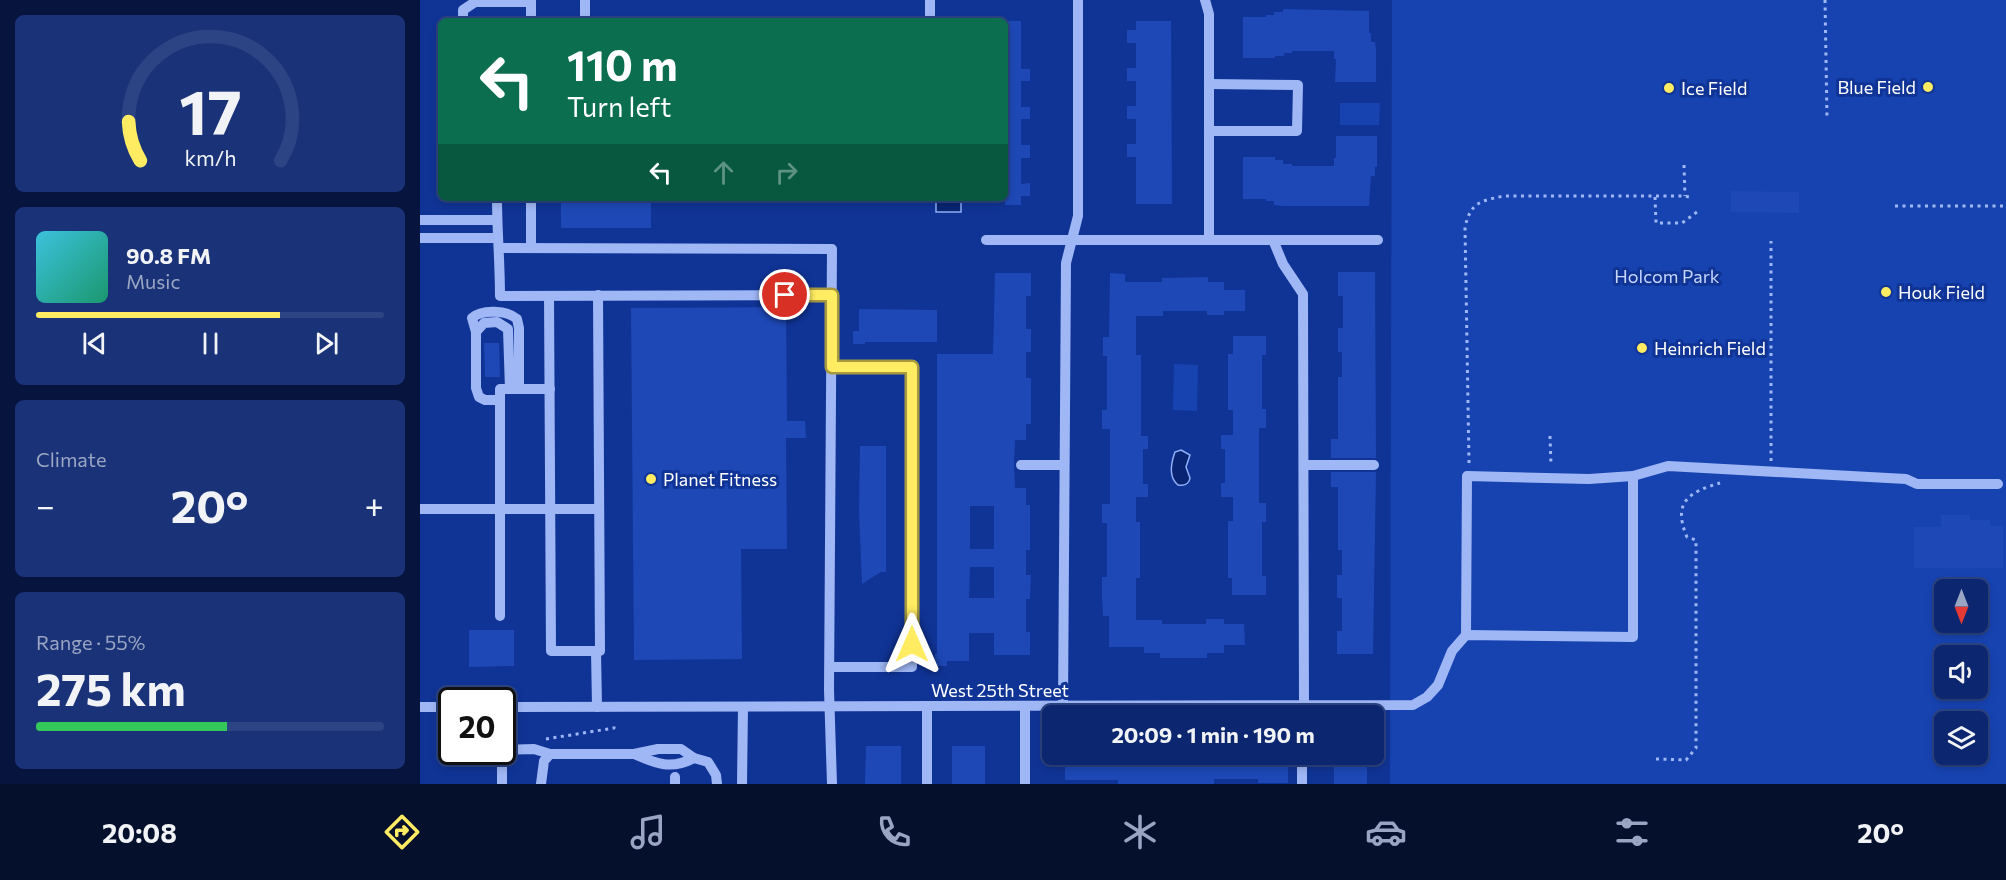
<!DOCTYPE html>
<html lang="en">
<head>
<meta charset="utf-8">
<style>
	:root { --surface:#0c2770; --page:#1a3378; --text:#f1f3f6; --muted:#9aa5c3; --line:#2c4483; --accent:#ffec62 }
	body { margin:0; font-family:Commissioner,sans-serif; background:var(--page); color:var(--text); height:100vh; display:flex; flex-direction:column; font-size:22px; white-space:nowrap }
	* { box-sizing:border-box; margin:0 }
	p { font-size:20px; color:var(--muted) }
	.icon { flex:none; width:33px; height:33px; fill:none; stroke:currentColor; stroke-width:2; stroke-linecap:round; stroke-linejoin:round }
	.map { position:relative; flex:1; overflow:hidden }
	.side { display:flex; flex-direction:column; gap:15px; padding:15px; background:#07153e; width:420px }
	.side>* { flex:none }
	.hud { position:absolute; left:18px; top:18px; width:570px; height:183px; border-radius:9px; box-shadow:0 3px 9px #0003,0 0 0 2px var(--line); background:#0b6e4f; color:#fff; overflow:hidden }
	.needle { width:39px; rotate:180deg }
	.buttons { position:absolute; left:1514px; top:579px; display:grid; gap:12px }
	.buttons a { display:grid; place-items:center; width:54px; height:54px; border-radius:9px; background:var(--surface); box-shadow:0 3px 9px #0003,0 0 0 2px var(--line); font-size:30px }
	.speed { position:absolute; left:18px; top:687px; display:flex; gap:12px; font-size:30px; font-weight:700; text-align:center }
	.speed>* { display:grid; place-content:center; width:78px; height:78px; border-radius:50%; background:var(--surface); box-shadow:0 3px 9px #0003,0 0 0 2px var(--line); line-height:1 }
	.speed .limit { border:3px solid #111; border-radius:9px; background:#fff; color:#111 }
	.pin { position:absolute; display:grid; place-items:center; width:51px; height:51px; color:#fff; margin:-26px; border:3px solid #fff; border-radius:50%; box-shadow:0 2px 6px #0007 }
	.me { position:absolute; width:66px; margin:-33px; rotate:0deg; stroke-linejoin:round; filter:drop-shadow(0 0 4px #0008) }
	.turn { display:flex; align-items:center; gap:21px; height:126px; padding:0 30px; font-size:27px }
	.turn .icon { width:78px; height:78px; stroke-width:2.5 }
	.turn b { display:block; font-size:42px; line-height:51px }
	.lanes { display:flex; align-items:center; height:57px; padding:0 30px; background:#0003; justify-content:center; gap:30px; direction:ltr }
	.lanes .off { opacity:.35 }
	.big { font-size:45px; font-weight:700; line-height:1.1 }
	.side .card { flex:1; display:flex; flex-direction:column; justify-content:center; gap:9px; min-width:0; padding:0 21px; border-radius:9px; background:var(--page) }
	.side .dial { align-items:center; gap:0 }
	.dial svg { height:156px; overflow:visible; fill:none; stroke:var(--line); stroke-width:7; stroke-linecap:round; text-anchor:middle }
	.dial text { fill:var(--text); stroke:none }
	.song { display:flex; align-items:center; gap:18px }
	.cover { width:72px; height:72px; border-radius:9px; background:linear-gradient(135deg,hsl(190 70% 55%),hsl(160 70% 35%)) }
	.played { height:6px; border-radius:3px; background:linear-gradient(90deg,var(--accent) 70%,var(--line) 70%) }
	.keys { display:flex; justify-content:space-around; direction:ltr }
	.heat { display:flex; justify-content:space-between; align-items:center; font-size:33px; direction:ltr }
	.charge { height:9px; border-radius:4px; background:linear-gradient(90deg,#34c759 55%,var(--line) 0) }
	.trip { position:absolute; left:622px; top:705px; width:342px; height:60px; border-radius:9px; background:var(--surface); box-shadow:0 3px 9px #0003,0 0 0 2px var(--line); font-weight:700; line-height:60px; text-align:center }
	.menu { display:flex; height:96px; justify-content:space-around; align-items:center; background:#05102d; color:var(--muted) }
	.menu .icon { width:42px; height:42px }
	.menu .on { color:var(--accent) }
	.menu b { font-size:27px; color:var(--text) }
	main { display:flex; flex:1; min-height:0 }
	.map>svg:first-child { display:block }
	.green { fill:#1743b1; fill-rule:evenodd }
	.water { fill:#092472; stroke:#90aff8; stroke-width:1.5 }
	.building { fill:#1d48b6; fill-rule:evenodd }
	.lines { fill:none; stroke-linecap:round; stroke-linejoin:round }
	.path { stroke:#9fb7f4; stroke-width:3; stroke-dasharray:3 4.5; stroke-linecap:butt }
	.minor { stroke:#9fb7f4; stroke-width:10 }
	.route-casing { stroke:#a69940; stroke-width:15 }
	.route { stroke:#ffec62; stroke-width:10 }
	.poi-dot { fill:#ffec62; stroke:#103496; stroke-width:2 }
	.labels { text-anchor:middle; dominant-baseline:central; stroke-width:6; stroke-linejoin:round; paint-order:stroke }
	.poi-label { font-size:18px; fill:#fff; stroke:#103496; text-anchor:start }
	.park-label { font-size:18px; fill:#c7d7fe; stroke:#103496 }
	.street-label { font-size:18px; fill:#fff; stroke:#103496 }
</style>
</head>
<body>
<main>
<section class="side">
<div class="card dial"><svg viewBox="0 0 100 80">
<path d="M14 69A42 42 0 1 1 86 69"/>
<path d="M14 69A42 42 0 0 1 8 49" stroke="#ffec62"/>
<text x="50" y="56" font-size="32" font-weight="700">17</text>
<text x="50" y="72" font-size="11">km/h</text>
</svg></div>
<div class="card">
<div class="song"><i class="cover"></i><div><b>90.8 FM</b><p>Music</p></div></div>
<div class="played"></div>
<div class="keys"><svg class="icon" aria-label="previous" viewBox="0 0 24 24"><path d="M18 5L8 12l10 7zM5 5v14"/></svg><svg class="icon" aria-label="pause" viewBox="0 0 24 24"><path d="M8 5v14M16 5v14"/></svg><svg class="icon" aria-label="next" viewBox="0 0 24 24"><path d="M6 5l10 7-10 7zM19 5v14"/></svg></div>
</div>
<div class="card"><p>Climate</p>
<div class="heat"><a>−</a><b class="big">20°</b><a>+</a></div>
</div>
<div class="card"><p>Range · 55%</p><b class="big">275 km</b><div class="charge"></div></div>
</section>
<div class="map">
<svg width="1586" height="784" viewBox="0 0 1586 784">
	<rect width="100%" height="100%" fill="#103496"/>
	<g class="green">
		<path d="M972 0H1586V784H970ZM1524 590H1557V622H1524ZM1524 656H1557V688H1524ZM1524 722H1557V754H1524Z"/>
		<path d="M920 103H960L959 125H920Z"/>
		<path d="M754 364 778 365 777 411 753 410Z"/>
	</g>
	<g class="water">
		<rect x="516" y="198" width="25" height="14"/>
		<path d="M761 450 770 455 766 467 770 478C769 484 764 486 758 485 748 477 751 463 755 452Z"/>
	</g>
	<g class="building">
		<path d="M863 9 949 11V33H951V42H955L956 50V82H915L916 59H914V51H872V53H864V56H855V58H823V17H846V15H854V12H863Z"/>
		<path d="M585 21H601V69H610V81H601V107H610V119H601V145H610V158H601V184L610 183V196H601V205H585Z"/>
		<path d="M716 21H751L752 204H716V157H707V144H716V119H707V106H716V81H707V68H716V43H707V30H716Z"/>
		<path d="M916 136H957V167H955V176H951L949 206H863L854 205V201H846V199H823V157H855V160H863V164H872V166H914V158H916Z"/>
		<path d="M1311 191 1379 192V213L1311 212Z"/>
		<rect x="141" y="198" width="90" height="30"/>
		<path d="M918 272H955L956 458H911V439H918V377H922V352H918V328H923V296H918Z"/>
		<path d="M575 273H611V296H606V329H611V352H606V378H611V424H606V440H595L594 464 595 488H606V505H610V550H606V575H611L610 599H606V632H610V655H574V633H549V661H527V666H515V654H517V354H573ZM550 506H574V549H550ZM550 567H574V598H549Z"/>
		<path d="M690 273 705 274V282H742V278L788 277V282H804V290H825V311H804V315H787V311H743V316H716V355H721V436H728V449H723V484H728V497H716V522H720V578H716V620H742V624H786V619H804V624H824L825 645H804V653H787V658H740V653H724V647H689V616H683L682 596V577H687V523H682V504H690V429H682V410H687V356H683V337H689Z"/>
		<path d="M366 307 367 421H385L386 438H366L367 549H321L322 659 214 660 211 308Z"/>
		<path d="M439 309 517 310V342H445V344H433V331H439Z"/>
		<path d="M813 336H846V355H842V409H846V428H839V503H846V522H842V576H846V595H812V578H808V521H813V497H801V483H805V449H801V435H813V410H808V354H813Z"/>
		<path d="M64 343H79L80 377H65Z"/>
		<path d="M440 446H466V572H461L442 584 439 512Z"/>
		<path d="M911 472H956L953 654H917V631H922V598H917V575H922V550H918V487H911Z"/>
		<path d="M1521 515H1550V520H1570V526H1583V568H1494V527H1521Z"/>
		<path d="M49 630H94V666L49 667Z"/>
		<path d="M446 746H481V784H445Z"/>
		<rect x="532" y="746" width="33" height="38"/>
		<path d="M645 754H868V783H838V779H794V784H698V780H645Z"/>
		<path d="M918 754H947V784H914V758H918Z"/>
	</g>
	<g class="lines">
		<g class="path">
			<path d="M1405 0 1407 119"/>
			<path d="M1264 165 1265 196"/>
			<path d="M1235 197 1236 223H1262L1277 212"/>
			<path d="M1475 206H1586"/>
			<path d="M1130 436 1131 465"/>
			<path d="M1351 461V241"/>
			<path d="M1049 463 1045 227C1051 202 1060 201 1084 196H1265L1273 198"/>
			<path d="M126 739 194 728V724"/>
			<path d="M1236 759 1266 760 1276 748V540L1267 537C1252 502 1269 492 1300 483"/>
		</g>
		<g class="minor">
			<path d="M165 0V21"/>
			<path d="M510 0V21"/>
			<path d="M785 0 789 14V240"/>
			<path d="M43 21V10L55 2H111"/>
			<path d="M111 21V0"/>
			<path d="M789 84 878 85 877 131H789"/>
			<path d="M77 198C77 231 80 263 80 296L412 295"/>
			<path d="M111 198V248"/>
			<path d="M0 220H77"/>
			<path d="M0 238H77"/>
			<path d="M566 240H958"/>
			<path d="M853 240 863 264 883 294 884 705"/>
			<path d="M80 248 412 249 409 690 412 784"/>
			<path d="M129 296 131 651H180L178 295"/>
			<path d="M56 332 52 318C62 309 87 310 97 319L99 328V389"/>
			<path d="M80 400H65L59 397 56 388V332L64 323 77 322 88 329 90 389"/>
			<path d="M601 465H644"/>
			<path d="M884 465H954"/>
			<path d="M0 509H179"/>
			<path d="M80 616V389H130"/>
			<path d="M1046 635 1047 476 1169 479 1213 476 1248 466 1486 479 1497 484H1578"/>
			<path d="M176 651 177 707"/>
			<path d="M410 667H492V367H412"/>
			<path d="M0 707H32"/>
			<path d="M82 707 993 705 1007 697 1018 685 1032 651 1046 635 1213 637V476"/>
			<path d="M507 707V784"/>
			<path d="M605 707V784"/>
			<path d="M643 707 646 263 658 216V0"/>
			<path d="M82 750 114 749 130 754"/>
			<path d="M214 754C237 764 251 770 274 758"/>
			<path d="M882 754V784"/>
			<path d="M255 777V784"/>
			<path d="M82 784V752"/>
			<path d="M121 784 124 761 130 754H214L238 749H261L274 758 288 762 296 775 297 784"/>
			<path d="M322 784 323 707"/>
		</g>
	</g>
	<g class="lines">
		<g class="route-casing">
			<path id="route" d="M365 295H412V367H492V644"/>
		</g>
		<use href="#route" class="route"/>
	</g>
	<g class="poi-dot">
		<circle cx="1508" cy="87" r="6"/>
		<circle cx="1249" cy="88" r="6"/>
		<circle cx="1466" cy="292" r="6"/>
		<circle cx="1222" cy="348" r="6"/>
		<circle cx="231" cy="479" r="6"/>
	</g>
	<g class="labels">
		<g class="poi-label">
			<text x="1496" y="87" text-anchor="end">Blue Field</text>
			<text x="1261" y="88">Ice Field</text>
			<text x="1478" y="292">Houk Field</text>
			<text x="1234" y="348">Heinrich Field</text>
			<text x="243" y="479">Planet Fitness</text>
		</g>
		<g class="park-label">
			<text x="1247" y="276">Holcom Park</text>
		</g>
		<g class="street-label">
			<text x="580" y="690">West 25th Street</text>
		</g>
	</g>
</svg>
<div class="buttons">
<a><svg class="needle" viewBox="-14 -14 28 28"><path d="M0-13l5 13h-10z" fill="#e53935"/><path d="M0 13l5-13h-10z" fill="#9aa5c3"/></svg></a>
<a><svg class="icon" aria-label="sound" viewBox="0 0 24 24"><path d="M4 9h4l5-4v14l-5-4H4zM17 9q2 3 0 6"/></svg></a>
<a><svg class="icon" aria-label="layers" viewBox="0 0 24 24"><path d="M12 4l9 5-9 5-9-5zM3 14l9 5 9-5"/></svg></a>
</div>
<div class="speed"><div class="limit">20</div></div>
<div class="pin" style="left:365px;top:295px;background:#d93025"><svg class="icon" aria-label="arrive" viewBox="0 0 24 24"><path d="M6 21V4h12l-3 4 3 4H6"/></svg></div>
<svg class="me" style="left:492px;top:644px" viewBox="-20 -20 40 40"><path d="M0-17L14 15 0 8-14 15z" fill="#ffec62" stroke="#fff" stroke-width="4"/></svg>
<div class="trip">20:09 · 1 min · 190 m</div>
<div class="hud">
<div class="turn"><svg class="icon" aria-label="left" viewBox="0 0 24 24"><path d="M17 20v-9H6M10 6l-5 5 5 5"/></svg><div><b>110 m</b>Turn left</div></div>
<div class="lanes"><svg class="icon" aria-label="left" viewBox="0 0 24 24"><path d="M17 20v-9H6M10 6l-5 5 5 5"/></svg><svg class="icon off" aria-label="ahead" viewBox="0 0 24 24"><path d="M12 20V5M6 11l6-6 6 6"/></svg><svg class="icon off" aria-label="right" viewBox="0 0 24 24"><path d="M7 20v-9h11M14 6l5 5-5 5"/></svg></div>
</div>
</div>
</main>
<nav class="menu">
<b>20:08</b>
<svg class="icon on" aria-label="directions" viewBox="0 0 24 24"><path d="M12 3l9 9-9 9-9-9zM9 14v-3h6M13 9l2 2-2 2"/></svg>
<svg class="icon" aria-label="music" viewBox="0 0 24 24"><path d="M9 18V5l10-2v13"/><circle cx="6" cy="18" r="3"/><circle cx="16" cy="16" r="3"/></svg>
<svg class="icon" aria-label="phone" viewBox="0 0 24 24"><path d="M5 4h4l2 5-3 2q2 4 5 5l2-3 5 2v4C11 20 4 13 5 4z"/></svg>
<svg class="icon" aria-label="climate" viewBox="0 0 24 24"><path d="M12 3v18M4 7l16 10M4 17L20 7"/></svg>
<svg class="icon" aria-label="car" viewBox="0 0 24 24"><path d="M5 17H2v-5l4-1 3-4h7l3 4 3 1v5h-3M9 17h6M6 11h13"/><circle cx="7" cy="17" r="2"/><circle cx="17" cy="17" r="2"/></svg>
<svg class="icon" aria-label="filters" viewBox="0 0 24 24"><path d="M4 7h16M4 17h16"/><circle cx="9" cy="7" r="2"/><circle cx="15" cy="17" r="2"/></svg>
<b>20°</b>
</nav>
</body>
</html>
